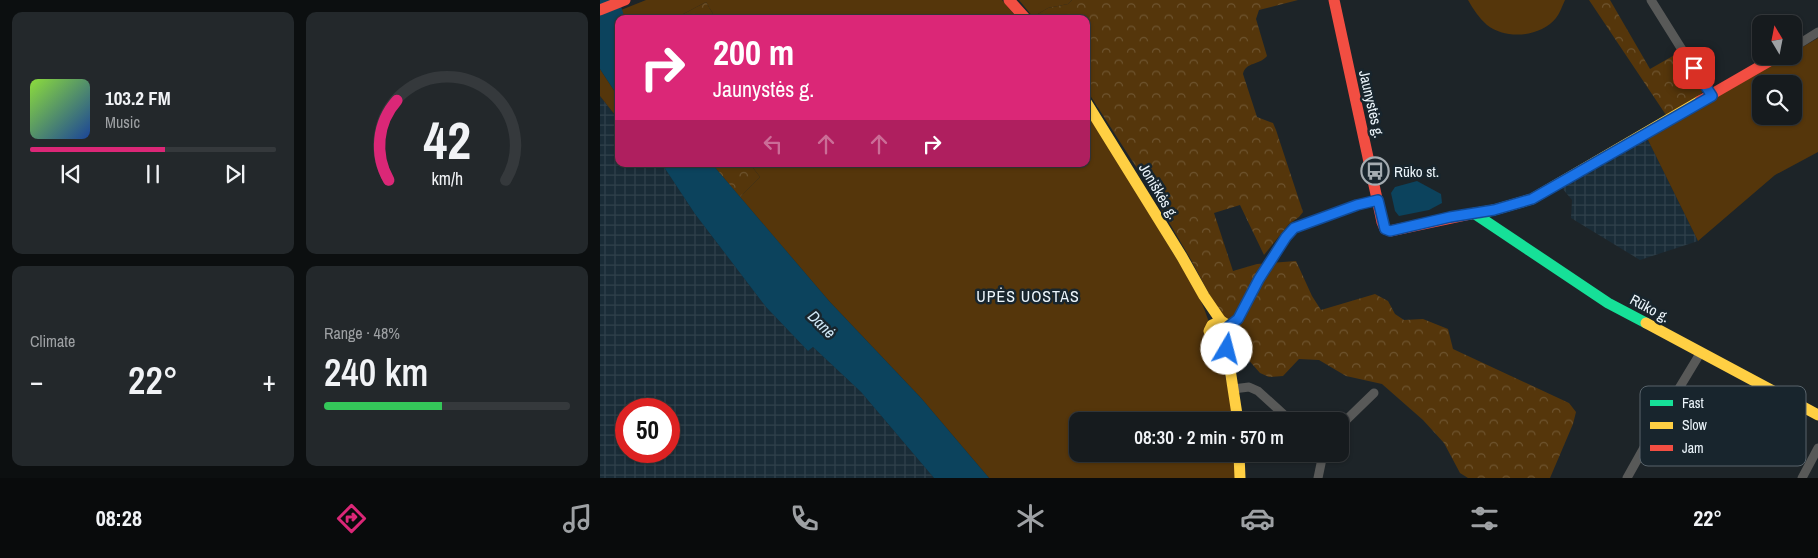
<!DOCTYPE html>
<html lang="en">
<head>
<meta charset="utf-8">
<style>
	:root { --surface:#161b1e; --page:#23282b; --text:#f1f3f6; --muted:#9ea1a4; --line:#35393c; --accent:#db2777 }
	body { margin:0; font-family:"Archivo Narrow",sans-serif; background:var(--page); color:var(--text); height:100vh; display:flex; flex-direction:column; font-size:19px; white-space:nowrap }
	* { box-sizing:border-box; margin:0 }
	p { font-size:16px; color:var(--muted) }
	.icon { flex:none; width:28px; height:28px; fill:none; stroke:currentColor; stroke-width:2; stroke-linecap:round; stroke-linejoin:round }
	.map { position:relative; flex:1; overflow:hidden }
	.details { display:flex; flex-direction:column; gap:12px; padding:12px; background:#0c0f10; width:600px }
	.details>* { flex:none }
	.top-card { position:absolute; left:15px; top:15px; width:475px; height:152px; border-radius:10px; box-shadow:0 1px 4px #0004,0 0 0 1px var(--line); background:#db2777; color:#fff; overflow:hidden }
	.needle { width:32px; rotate:350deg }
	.tools { position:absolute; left:1152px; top:15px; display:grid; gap:10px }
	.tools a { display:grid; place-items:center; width:50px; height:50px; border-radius:10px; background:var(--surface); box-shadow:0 1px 4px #0004,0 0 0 1px var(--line); font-size:25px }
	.speed { position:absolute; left:15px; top:398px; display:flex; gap:10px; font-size:25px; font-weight:700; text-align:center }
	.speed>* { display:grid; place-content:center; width:65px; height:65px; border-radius:50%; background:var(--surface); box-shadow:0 1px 4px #0004,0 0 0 1px var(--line); line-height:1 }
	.speed .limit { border:8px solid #d22; background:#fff; color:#111 }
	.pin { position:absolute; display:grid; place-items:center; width:42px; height:42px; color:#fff; margin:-21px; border-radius:10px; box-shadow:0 2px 8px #0006 }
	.me { position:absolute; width:55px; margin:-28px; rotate:8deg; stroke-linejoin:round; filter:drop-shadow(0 0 4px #0008) }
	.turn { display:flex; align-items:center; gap:18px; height:105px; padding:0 15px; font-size:22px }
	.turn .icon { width:65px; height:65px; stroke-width:2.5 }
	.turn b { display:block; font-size:35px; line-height:42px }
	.lanes { display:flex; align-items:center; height:48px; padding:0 15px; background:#0003; justify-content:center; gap:25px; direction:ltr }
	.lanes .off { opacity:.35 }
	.big { font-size:38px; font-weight:600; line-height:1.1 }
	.details .widget { flex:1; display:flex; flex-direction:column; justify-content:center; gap:8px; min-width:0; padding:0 18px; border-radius:10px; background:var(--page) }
	.details .dial { align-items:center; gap:0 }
	.dial svg { height:130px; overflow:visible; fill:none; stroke:var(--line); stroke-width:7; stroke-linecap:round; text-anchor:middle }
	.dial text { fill:var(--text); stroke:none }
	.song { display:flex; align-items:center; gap:15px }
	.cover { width:60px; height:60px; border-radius:8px; background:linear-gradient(135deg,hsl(90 70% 55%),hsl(220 70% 35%)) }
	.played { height:5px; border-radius:2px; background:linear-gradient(90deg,var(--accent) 55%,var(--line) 55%) }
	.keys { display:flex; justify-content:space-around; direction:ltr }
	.heat { display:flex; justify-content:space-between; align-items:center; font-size:28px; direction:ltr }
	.charge { height:8px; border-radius:4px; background:linear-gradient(90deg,#34c759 48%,var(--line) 0) }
	.details .tiles { flex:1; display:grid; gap:12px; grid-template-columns:repeat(2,1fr) }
	.trip { position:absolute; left:469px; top:412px; width:280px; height:50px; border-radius:10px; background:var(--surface); box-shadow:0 1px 4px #0004,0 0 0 1px var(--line); font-weight:600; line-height:50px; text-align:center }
	.dock { display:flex; height:80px; justify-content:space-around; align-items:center; background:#090b0c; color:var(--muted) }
	.dock .icon { width:35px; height:35px }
	.dock .on { color:var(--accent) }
	.dock b { font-size:22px; color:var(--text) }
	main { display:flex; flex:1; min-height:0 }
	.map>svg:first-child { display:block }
	.industrial { fill:url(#industrial-grid); fill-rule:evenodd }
	.grass { fill:#55360b; fill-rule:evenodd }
	.forest { fill:url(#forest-crowns) }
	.water { fill:#0c435d }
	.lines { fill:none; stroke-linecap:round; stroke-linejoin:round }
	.street { stroke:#585958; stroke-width:9 }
	.fast { stroke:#16e098; stroke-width:11 }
	.slow { stroke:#ffcf43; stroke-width:11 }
	.jam { stroke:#f24e42; stroke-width:11 }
	.route-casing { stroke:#114b97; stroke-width:12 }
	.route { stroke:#1a73e8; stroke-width:9 }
	.labels { text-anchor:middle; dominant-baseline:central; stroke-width:5; stroke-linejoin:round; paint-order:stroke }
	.street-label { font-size:15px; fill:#ecf5fb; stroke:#18252d }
	.poi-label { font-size:15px; fill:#ecf5fb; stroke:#18252d; text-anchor:start }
	.neighbourhood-label { font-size:16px; letter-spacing:1px; fill:#ecf5fb; stroke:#18252d }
	.water-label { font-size:16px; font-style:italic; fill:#d1e8f6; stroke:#18252d }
	.key { fill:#18252d; stroke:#58636b; stroke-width:1 }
	.key-label { font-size:14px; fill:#ecf5fb }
</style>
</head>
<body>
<main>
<section class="details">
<div class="tiles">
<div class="widget">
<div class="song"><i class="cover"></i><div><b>103.2 FM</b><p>Music</p></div></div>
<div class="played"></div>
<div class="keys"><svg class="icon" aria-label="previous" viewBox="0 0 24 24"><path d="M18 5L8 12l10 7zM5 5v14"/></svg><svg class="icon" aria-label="pause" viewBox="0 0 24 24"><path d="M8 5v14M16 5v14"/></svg><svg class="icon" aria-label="next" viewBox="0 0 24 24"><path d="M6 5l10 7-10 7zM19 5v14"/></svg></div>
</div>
<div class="widget dial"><svg viewBox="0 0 100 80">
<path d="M14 69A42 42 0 1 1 86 69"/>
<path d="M14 69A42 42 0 0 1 19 20" stroke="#db2777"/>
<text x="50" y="56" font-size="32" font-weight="700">42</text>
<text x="50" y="72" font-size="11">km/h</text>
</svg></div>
<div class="widget"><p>Climate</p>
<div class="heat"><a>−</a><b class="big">22°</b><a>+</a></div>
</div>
<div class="widget"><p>Range · 48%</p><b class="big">240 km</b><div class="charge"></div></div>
</div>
</section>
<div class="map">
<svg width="1218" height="478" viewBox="0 0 1218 478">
	<defs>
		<pattern id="industrial-grid" width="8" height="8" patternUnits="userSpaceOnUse" patternTransform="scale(1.25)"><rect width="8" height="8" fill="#1a2c37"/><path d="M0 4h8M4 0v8" fill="none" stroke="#30414b"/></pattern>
		<pattern id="forest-crowns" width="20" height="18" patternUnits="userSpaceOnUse" patternTransform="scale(1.25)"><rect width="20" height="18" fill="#55360b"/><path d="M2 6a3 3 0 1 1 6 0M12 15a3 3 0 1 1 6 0" fill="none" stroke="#6e542f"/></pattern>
	</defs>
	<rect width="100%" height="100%" fill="#1d2428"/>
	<g class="industrial">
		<path d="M0 96 19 120V164H62L95 214 166 307 208 351 213 347 261 392 334 478H0ZM26 409H69V451H26Z"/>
		<path d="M1047 138 1098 241 1040 260 971 218 972 200 962 188Z"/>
	</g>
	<g class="grass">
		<path d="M46 0H402L418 19H116L106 2 74 19H25L21 10Z"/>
		<path d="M419 0H472L468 4 448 8 433 17Z"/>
		<path d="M868 0H965C962 6 960 13 956 18 941 37 906 40 887 25 879 18 873 9 868 0Z"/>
		<path d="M1218 38V152L1175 175 1098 241 1047 138 1187 56H1194V52ZM1161 84H1194V116H1161Z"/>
		<path d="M0 69 19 98V120L0 96Z"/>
		<path d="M486 112C515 157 543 202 570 248 582 268 597 289 605 311 618 347 629 383 633 421H478V454H635V478H389L321 398 229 301 140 197 160 177 150 164H486Z"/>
	</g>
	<g class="forest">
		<path d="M472 0H698L659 10 656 19 667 56C660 65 645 62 643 74L657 117 673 123 676 130 703 212 699 217 689 224 664 255 640 205 614 213 633 271 657 264 696 261 712 296 721 310 775 294 788 301 795 314 804 320 823 319 848 329 853 349 969 403 976 412 973 424 950 478H868L860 473 844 443 823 420 782 384 746 376 719 360 699 359 683 376 669 377 660 373 638 348 590 258 540 173 486 89V19L433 17 448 8 468 4Z"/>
		<path d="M989 0H1010L1050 69 1078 53 1081 55 1103 91 1100 95 1066 115Z"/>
		<path d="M106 2 116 19H74Z"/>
		<path d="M112 164H150L160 177 140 197Z"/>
	</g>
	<g class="water">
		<path d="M0 0H19L25 19H19V98L0 69Z"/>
		<path d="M62 164H112L229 301 321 398 389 478H334L261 392 213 347 208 351 166 307 95 214Z"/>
		<path d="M817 181 841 194 842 203 829 210 799 216 795 211 791 193 795 187Z"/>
	</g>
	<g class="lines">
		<g class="street">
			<path d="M1051 0 1111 96"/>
			<path d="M1194 47 1218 32"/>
			<path d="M628 327 638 319 659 279 686 237 694 228 757 205 778 201"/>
			<path d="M633 389 649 387 658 391 691 421"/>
			<path d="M740 426 774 393"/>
			<path d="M718 478 723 454"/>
			<path d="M1027 478 1055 428 1101 352"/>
			<path d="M1202 478 1218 448"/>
		</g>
		<path class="fast" d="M875 214 1008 303 1046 323"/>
		<g class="slow">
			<path d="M486 102 582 257 604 296 621 321"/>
			<path d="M870 214 894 210 932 199 1100 101"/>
			<path d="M1046 323 1218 415"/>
			<path d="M626 338 619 341 612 338 609 331 612 325 621 321 626 324 628 330 626 343 638 421"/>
			<path d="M639 454 640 478"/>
		</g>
		<g class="jam">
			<path d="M409 0 426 19"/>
			<path d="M734 0 782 222 785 229 790 231 870 214"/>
			<path d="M0 10 25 0"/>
			<path d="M1100 101 1178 56"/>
		</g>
	</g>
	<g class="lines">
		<g class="route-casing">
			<path id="route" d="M627 349 628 327 638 319 659 279 686 237 694 228 757 205 778 200 785 229 790 231 850 217 894 210 932 199 1112 96 1094 68"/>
		</g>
		<use href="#route" class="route"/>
	</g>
	<defs>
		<g id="bus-ring" transform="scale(1.4375)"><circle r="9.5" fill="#18252d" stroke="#a4acb1" stroke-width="1.5"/><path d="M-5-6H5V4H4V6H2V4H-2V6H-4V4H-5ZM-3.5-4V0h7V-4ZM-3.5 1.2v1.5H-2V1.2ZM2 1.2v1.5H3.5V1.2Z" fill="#a4acb1"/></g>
	</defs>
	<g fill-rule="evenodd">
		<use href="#bus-ring" x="775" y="171"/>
	</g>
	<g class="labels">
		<g class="street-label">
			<text transform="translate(772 104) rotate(77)">Jaunystės g.</text>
			<text transform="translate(559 191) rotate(59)">Joniškės g.</text>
			<text transform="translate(1050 308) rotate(28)">Rūko g.</text>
		</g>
		<g class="poi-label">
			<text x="794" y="171">Rūko st.</text>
		</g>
		<g class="neighbourhood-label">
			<text x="428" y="296">UPĖS UOSTAS</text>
		</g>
		<g class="water-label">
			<text transform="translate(222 324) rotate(45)">Danė</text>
		</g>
	</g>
	<rect x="1040" y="386" width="166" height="80" rx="8" class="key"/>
	<rect x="1050" y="400" width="23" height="6" fill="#16e098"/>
	<rect x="1050" y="422" width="23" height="7" fill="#ffcf43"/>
	<rect x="1050" y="445" width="23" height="6" fill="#f24e42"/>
	<g class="key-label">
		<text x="1082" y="408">Fast</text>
		<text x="1082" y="430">Slow</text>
		<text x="1082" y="453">Jam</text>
	</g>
</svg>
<div class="tools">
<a><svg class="needle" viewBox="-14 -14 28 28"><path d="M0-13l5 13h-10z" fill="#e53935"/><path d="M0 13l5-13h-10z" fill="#9ea1a4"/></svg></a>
<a><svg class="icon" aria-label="search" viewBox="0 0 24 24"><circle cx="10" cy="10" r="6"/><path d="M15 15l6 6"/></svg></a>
</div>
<div class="speed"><div class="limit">50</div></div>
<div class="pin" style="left:1094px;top:68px;background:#d93025"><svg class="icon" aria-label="arrive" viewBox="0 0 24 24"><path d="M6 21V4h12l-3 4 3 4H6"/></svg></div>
<svg class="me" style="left:627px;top:349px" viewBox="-20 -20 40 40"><circle r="19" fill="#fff"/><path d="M0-13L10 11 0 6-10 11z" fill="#1a73e8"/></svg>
<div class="trip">08:30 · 2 min · 570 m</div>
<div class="top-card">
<div class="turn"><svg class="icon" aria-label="right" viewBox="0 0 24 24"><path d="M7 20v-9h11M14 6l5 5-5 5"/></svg><div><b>200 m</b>Jaunystės g.</div></div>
<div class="lanes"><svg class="icon off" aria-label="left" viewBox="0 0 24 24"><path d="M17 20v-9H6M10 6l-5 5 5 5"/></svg><svg class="icon off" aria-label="ahead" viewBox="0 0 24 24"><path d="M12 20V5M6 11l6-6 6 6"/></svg><svg class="icon off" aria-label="ahead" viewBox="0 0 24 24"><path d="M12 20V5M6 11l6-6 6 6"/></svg><svg class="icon" aria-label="right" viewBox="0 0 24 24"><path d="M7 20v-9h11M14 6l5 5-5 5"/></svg></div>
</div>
</div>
</main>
<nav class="dock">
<b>08:28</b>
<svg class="icon on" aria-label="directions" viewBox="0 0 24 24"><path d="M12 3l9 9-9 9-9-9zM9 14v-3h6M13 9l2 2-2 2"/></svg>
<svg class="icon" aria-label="music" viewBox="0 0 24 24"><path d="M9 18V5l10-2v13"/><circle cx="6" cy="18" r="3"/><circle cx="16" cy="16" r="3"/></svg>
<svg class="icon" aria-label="phone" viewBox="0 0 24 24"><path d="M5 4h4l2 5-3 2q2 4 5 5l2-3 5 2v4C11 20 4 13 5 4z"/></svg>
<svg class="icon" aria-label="climate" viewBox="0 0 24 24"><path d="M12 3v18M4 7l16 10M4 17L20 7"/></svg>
<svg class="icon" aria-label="car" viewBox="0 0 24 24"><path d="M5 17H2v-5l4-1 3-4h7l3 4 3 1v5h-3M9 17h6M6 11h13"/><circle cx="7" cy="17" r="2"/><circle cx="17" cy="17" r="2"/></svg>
<svg class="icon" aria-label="filters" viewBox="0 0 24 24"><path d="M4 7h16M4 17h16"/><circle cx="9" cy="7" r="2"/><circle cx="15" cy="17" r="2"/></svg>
<b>22°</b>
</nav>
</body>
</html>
